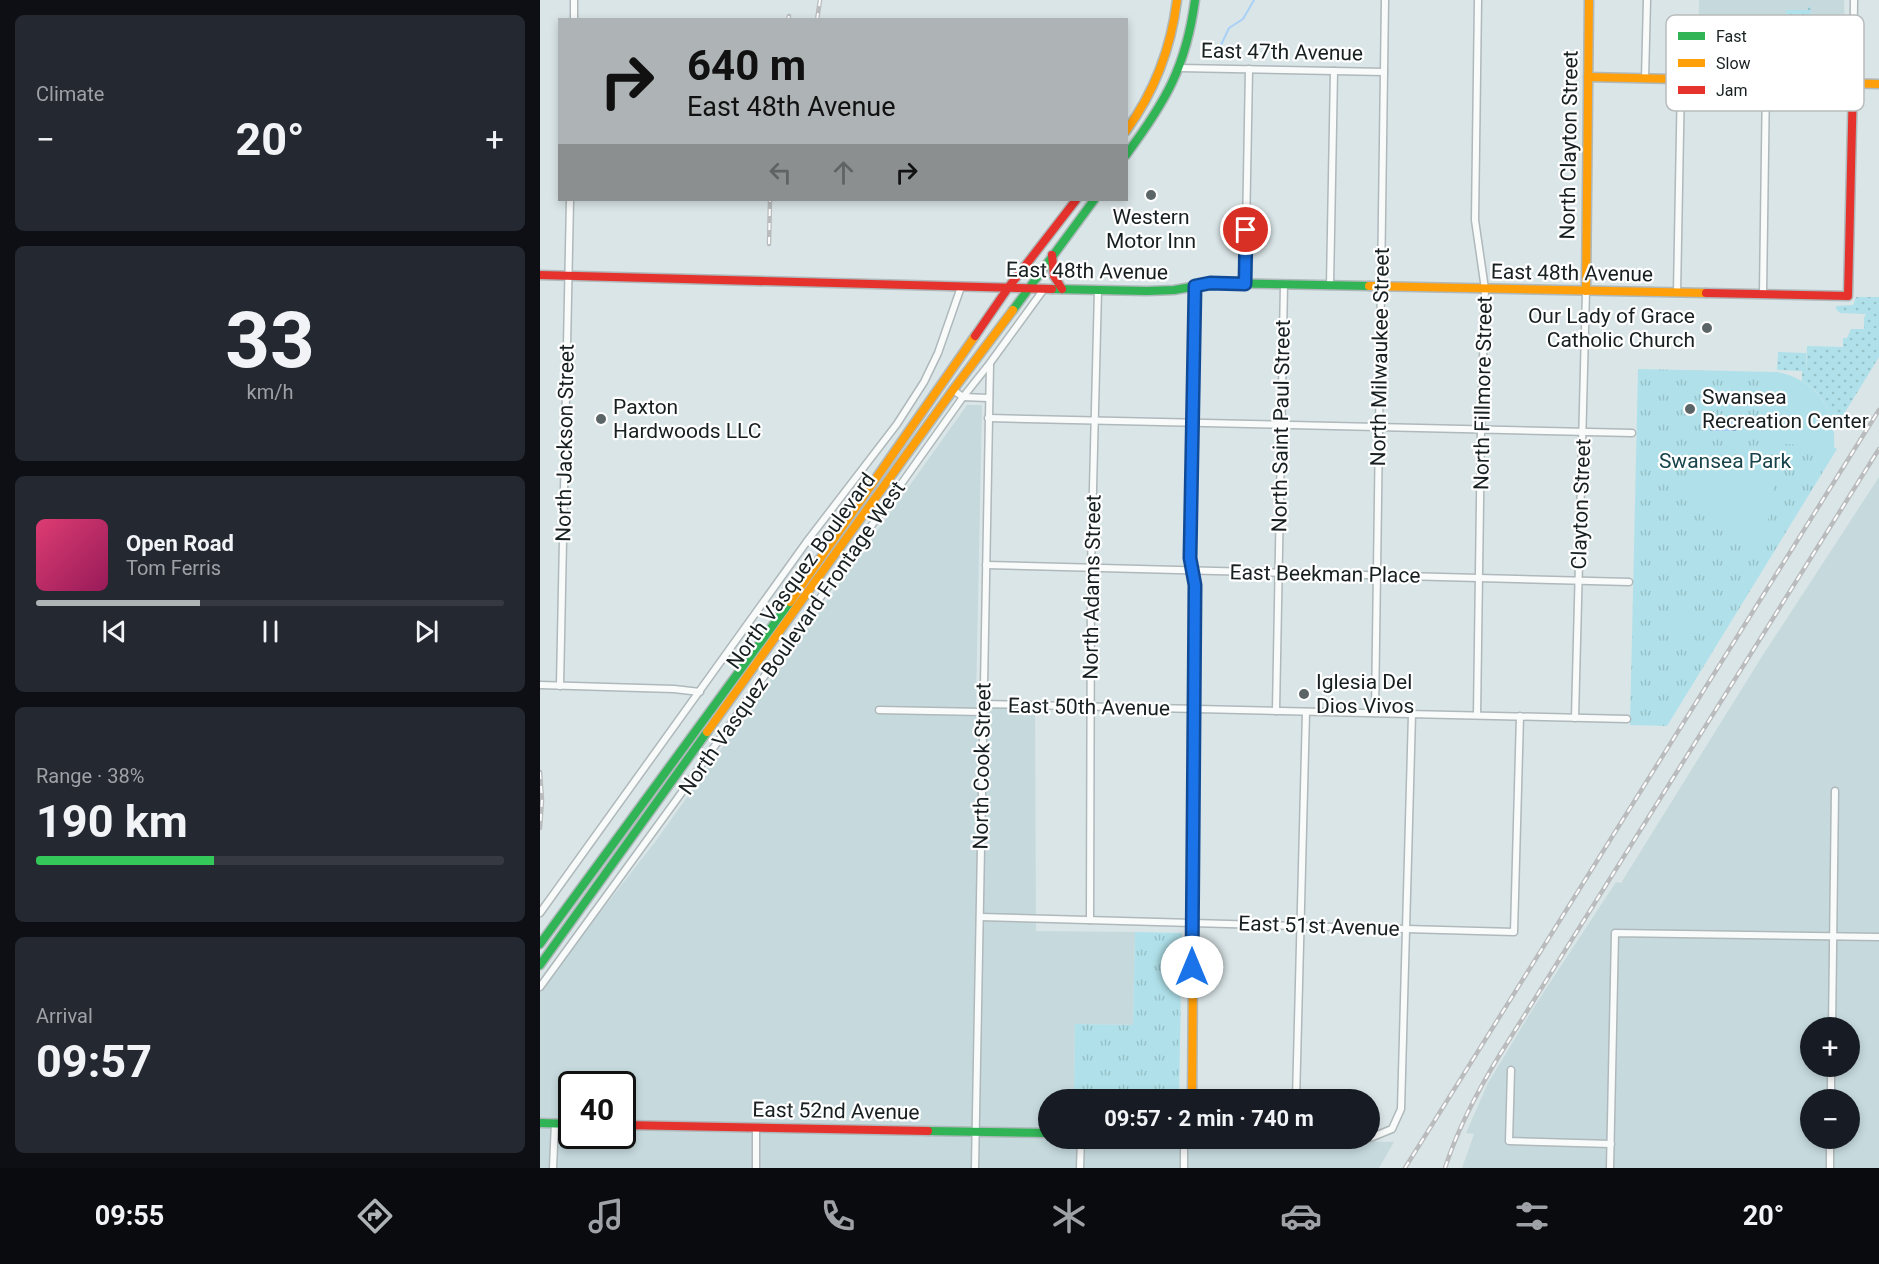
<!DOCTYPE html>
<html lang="en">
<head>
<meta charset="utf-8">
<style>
	:root { --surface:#171b24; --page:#242831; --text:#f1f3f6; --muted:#9ea1a6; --line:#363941; --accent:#aeb3b5 }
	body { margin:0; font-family:Roboto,sans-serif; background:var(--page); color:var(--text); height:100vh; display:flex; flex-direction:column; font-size:22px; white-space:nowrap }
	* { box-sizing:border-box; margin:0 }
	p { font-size:20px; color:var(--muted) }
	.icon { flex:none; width:33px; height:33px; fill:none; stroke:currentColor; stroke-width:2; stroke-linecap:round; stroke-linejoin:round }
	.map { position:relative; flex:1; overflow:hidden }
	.panel { display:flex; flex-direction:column; gap:15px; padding:15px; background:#0d0f14; width:540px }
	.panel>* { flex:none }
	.hud { position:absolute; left:18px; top:18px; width:570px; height:183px; border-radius:0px; box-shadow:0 3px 9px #0003; background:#aeb3b5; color:#111; overflow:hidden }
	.tools { position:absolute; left:1260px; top:1017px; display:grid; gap:12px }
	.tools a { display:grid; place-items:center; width:60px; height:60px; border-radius:50%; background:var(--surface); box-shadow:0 3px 9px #0003; font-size:30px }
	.speed { position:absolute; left:18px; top:1071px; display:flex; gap:12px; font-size:30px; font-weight:700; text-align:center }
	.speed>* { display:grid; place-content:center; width:78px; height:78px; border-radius:50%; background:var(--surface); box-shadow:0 3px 9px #0003; line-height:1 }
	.speed .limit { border:3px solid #111; border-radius:9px; background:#fff; color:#111 }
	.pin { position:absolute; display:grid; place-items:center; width:51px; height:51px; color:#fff; margin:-26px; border:3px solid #fff; border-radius:50%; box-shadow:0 2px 6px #0007 }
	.me { position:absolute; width:66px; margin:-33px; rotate:0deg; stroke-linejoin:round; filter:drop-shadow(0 0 4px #0008) }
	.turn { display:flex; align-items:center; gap:21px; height:126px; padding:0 30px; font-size:27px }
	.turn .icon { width:78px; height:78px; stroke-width:2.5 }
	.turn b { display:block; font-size:42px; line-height:51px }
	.lanes { display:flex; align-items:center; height:57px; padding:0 30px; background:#0003; justify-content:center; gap:30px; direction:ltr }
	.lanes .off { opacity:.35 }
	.big { font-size:45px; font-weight:700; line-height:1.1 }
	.panel .widget { flex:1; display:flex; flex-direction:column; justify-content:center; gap:9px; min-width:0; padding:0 21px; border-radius:9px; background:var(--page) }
	.panel .dial { align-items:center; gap:0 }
	.dial b { font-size:78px; line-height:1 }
	.song { display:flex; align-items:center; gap:18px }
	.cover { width:72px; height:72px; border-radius:9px; background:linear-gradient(135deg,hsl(340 70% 55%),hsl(330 70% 35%)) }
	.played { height:6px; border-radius:3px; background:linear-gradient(90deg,var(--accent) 35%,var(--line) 35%) }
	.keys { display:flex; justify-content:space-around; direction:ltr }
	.heat { display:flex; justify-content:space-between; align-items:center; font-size:33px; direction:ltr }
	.charge { height:9px; border-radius:4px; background:linear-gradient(90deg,#34c759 38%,var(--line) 0) }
	.trip { position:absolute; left:498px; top:1089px; width:342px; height:60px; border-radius:30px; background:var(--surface); box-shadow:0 3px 9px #0003; font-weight:700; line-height:60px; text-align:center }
	.dock { display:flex; height:96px; justify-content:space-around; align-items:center; background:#090b0e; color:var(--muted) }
	.dock .icon { width:42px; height:42px }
	.dock .active { color:var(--accent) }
	.dock b { font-size:27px; color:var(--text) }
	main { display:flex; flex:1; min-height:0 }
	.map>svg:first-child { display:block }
	.built { fill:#c6dade; fill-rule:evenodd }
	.grass { fill:url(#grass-dots) }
	.park { fill:url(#park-tufts) }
	.pitch { fill:#b0e1ea }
	.water { fill:url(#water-waves) }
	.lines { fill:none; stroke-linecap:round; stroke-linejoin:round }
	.stream { stroke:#a9d1f7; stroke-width:2 }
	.street-casing { stroke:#afb8ba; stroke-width:9 }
	.fast-casing { stroke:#afb8ba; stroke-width:11 }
	.slow-casing { stroke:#afb8ba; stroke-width:11 }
	.jam-casing { stroke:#afb8ba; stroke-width:11 }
	.street { stroke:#f9fbfb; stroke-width:6 }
	.fast { stroke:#30b455; stroke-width:8 }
	.slow { stroke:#ff9f0a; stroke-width:8 }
	.jam { stroke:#e5322d; stroke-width:8 }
	.rail-casing { stroke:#b9bbbc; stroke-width:4.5 }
	.rail { stroke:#fff; stroke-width:2; stroke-dasharray:7; stroke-linecap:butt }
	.route-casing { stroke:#114b97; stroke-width:15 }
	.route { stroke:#1a73e8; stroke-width:10 }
	.poi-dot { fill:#5b6466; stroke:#fff; stroke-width:2 }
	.labels { text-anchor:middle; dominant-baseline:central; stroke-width:4.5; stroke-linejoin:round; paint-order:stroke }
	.street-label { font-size:21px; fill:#171f20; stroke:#fff }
	.poi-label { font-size:21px; fill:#171f20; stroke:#fff; text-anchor:start }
	.park-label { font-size:21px; fill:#18444c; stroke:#fff }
	.key { fill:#fff; stroke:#b9bcbc; stroke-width:1.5 }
	.key-label { font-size:16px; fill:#171f20 }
</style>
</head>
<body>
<main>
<section class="panel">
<div class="widget"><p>Climate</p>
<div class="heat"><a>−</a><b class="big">20°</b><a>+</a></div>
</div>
<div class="widget dial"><b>33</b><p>km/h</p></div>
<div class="widget">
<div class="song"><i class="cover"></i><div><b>Open Road</b><p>Tom Ferris</p></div></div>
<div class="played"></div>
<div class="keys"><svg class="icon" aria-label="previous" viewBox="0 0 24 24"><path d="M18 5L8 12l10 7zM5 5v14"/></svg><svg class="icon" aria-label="pause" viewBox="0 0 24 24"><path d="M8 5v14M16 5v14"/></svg><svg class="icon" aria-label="next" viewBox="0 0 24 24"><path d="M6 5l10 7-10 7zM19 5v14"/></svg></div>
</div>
<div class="widget"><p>Range · 38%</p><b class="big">190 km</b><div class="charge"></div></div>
<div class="widget"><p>Arrival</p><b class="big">09:57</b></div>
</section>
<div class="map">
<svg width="1339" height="1168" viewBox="0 0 1339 1168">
	<defs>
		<pattern id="grass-dots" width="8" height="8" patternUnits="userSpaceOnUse" patternTransform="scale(1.5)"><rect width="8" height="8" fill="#b0e1ea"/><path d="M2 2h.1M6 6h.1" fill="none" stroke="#97c1c8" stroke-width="1.8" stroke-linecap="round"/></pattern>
		<pattern id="park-tufts" width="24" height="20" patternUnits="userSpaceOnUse" patternTransform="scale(1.5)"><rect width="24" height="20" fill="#b0e1ea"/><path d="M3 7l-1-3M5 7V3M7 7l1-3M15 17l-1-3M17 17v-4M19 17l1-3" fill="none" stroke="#97c1c8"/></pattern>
		<pattern id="water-waves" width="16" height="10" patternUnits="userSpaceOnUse" patternTransform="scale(1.5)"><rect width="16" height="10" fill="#a9d1f7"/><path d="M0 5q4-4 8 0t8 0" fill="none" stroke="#91b3d3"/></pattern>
	</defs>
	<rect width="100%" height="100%" fill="#dae5e7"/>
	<g class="built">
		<path d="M1159 0H1304L1306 76 1163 71 1158 66Z"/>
		<path d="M427 405H442L436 703 495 706 496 931 595 932 593 1025 535 1024 534 1099 508 1100V1138L854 1142 839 1168H0V989L115 842ZM32 1084H82V1136H32Z"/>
		<path d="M1339 477V1168H922L934 1134 926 1133 948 1083 994 1007 1076 882 1081 883 1221 658ZM1270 1028H1310V1066H1270ZM1270 1100H1310V1138H1270Z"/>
	</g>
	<g class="grass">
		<path d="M1268 7H1271L1270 23H1268V25H1245L1246 10H1268Z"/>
		<path d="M1316 297H1339V357L1294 430C1291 410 1280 391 1262 381V371L1237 370 1238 352 1266 353V372L1267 346 1303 347V338H1307L1311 329H1324V318L1326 314 1300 313 1296 309V306L1313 305Z"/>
	</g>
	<g class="park">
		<path d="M1098 369 1236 372C1276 380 1295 407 1294 447L1297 449 1127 726 1090 725Z"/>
		<path d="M595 932 642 933 639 1099H534L535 1024 593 1025Z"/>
	</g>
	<g class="pitch">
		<path d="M1236 372C1273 378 1297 409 1294 447L1229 443 1224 439 1226 373Z"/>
		<path d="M1174 457 1231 458 1234 462 1233 510 1219 536 1190 535 1157 506 1152 477Z"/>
		<path d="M1136 615 1149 617 1147 641 1133 639Z"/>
	</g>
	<path class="water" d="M1171 419H1196V431H1170Z"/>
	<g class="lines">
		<path class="stream" d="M681 45 689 28 703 19 714 0"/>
		<g class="street-casing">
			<g id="street">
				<path d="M34 20V0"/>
				<path d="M640 68 844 72"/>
				<path d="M1105 79 1107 0"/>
				<path d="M1313 83 1314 0"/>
				<path d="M705 284 709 69"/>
				<path d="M790 286 794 71"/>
				<path d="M1137 293 1141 79"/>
				<path d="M1223 294 1226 81"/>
				<path d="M413 390 423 397 448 398"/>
				<path d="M448 418 1092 433"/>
				<path d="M446 565 1089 582"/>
				<path d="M0 685 134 689 160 692"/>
				<path d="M20 686 30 200"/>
				<path d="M443 704 1087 719"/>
				<path d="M339 710 443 712"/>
				<path d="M736 711 744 284"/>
				<path d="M835 713 845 0"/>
				<path d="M937 715 941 430 945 289 935 220 938 0"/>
				<path d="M1035 718 1046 291"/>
				<path d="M0 913 268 540 357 424 384 382 398 353 421 287"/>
				<path d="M440 917 974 932 980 716"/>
				<path d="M550 920 551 568 558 290"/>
				<path d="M0 987 137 799 423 397 450 363 504 289"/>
				<path d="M1292 1028 1295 791"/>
				<path d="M971 1070 969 1141 1071 1144"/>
				<path d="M756 1100 766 712"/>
				<path d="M1291 1100V1066"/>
				<path d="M830 1138 852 1129 861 1109 872 714"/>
				<path d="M13 1168 15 1123"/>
				<path d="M216 1168V1127"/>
				<path d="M435 1168 450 364"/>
				<path d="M540 1168 541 1138"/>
				<path d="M644 1168V1138"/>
				<path d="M1070 1168 1075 933 1339 937"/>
				<path d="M1290 1168V1138"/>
			</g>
		</g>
		<g class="fast-casing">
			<g id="fast">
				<path d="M586 155C626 101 646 67 655 0"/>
				<path d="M512 289 607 291 634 290 674 283 829 286"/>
				<path d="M473 310 554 200"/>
				<path d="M0 944 250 602"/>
				<path d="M0 965 167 732"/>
				<path d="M0 1123 32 1124"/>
				<path d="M388 1131 508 1133"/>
			</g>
		</g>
		<g class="slow-casing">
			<g id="slow">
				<path d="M1048 77 1339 84"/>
				<path d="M586 131C615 91 631 49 637 0"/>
				<path d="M829 286 1166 293"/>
				<path d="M1046 291 1049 0"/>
				<path d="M651 489 655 286"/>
				<path d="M250 602 435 336"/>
				<path d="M167 732 413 390 473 310"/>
				<path d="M652 1100 654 839"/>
			</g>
		</g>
		<g class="jam-casing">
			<g id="jam">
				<path d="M512 255 514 276 522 289"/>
				<path d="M0 275 512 289"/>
				<path d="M1166 293 1308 296 1313 83"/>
				<path d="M435 336 468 288 536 200"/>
				<path d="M651 489 650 558 655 585 654 839"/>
				<path d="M82 1125 388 1131"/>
			</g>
		</g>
		<use href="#street" class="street"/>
		<use href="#fast" class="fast"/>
		<use href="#slow" class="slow"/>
		<use href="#jam" class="jam"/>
		<g class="rail-casing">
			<g id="rail">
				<path d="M248 20 249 16"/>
				<path d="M277 20 280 0"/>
				<path d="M229 244 230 200"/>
				<path d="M0 772 2 800 0 828"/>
				<path d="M865 1168 1339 410"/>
				<path d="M905 1168C918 1128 937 1092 959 1056L1339 449"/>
			</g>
		</g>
		<use href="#rail" class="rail"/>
	</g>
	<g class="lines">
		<g class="route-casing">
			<path id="route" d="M652 967 655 585 650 558 655 286 670 283 705 284 706 230"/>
		</g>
		<use href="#route" class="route"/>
	</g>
	<g class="poi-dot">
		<circle cx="611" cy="195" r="6"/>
		<circle cx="1167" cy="328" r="6"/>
		<circle cx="1150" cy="409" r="6"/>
		<circle cx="61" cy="419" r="6"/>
		<circle cx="764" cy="694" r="6"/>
	</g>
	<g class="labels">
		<g class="street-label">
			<text transform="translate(742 52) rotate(1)">East 47th Avenue</text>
			<text transform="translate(1029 145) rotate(-89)">North Clayton Street</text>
			<text transform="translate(547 271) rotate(1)">East 48th Avenue</text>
			<text transform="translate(1032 273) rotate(1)">East 48th Avenue</text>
			<text transform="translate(840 357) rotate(-89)">North Milwaukee Street</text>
			<text transform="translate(943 393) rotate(-89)">North Fillmore Street</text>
			<text transform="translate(741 426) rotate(-89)">North Saint Paul Street</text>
			<text transform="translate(25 443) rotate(-89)">North Jackson Street</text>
			<text transform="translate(1041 504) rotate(-88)">Clayton Street</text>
			<text transform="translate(261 571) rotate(-54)">North Vasquez Boulevard</text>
			<text transform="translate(785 574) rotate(1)">East Beekman Place</text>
			<text transform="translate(552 587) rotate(-89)">North Adams Street</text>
			<text transform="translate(252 638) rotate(-55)">North Vasquez Boulevard Frontage West</text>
			<text transform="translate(549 707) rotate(1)">East 50th Avenue</text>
			<text transform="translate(442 766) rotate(-89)">North Cook Street</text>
			<text transform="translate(779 926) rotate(2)">East 51st Avenue</text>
			<text transform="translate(296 1111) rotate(1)">East 52nd Avenue</text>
		</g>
		<g class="poi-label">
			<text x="611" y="217" text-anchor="middle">Western<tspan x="611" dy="24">Motor Inn</tspan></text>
			<text x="1155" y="316" text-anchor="end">Our Lady of Grace<tspan x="1155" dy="24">Catholic Church</tspan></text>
			<text x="1162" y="397">Swansea<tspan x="1162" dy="24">Recreation Center</tspan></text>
			<text x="73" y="407">Paxton<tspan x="73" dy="24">Hardwoods LLC</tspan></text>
			<text x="776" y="682">Iglesia Del<tspan x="776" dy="24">Dios Vivos</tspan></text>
		</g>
		<g class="park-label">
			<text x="1185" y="461">Swansea Park</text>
		</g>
	</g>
	<rect x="1126" y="15" width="198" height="96" rx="9" class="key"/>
	<rect x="1138" y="32" width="27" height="8" fill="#30b455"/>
	<rect x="1138" y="59" width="27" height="8" fill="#ff9f0a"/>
	<rect x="1138" y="86" width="27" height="8" fill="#e5322d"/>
	<g class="key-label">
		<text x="1176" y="42">Fast</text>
		<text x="1176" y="69">Slow</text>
		<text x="1176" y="96">Jam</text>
	</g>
</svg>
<div class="tools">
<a>+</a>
<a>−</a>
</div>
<div class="speed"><div class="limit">40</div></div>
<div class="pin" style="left:706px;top:230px;background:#d93025"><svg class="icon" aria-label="arrive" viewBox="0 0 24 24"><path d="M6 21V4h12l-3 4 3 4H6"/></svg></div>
<svg class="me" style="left:652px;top:967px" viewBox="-20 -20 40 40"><circle r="19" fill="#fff"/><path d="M0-13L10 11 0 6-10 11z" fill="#1a73e8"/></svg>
<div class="trip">09:57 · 2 min · 740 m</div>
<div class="hud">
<div class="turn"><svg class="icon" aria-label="right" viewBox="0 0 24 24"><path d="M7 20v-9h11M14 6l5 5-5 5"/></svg><div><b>640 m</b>East 48th Avenue</div></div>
<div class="lanes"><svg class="icon off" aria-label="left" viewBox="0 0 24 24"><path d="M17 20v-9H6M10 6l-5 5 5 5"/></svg><svg class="icon off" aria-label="ahead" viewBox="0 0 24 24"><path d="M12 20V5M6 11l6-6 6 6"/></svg><svg class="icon" aria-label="right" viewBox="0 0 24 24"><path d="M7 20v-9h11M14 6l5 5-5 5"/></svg></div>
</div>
</div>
</main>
<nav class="dock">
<b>09:55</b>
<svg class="icon active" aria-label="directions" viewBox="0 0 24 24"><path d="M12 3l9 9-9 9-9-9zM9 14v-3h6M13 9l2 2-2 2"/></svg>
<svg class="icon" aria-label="music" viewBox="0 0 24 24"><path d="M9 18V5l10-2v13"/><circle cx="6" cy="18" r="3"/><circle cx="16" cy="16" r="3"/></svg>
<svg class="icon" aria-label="phone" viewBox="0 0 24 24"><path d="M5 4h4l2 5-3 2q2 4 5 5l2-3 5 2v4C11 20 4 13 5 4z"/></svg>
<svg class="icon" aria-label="climate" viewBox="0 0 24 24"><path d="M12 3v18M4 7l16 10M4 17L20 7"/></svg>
<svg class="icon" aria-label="car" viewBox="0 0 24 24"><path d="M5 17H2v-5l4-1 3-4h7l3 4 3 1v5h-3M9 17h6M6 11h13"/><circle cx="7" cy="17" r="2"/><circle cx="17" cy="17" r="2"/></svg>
<svg class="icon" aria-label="filters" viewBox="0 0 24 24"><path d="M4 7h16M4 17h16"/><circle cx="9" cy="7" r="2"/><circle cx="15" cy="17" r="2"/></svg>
<b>20°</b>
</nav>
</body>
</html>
